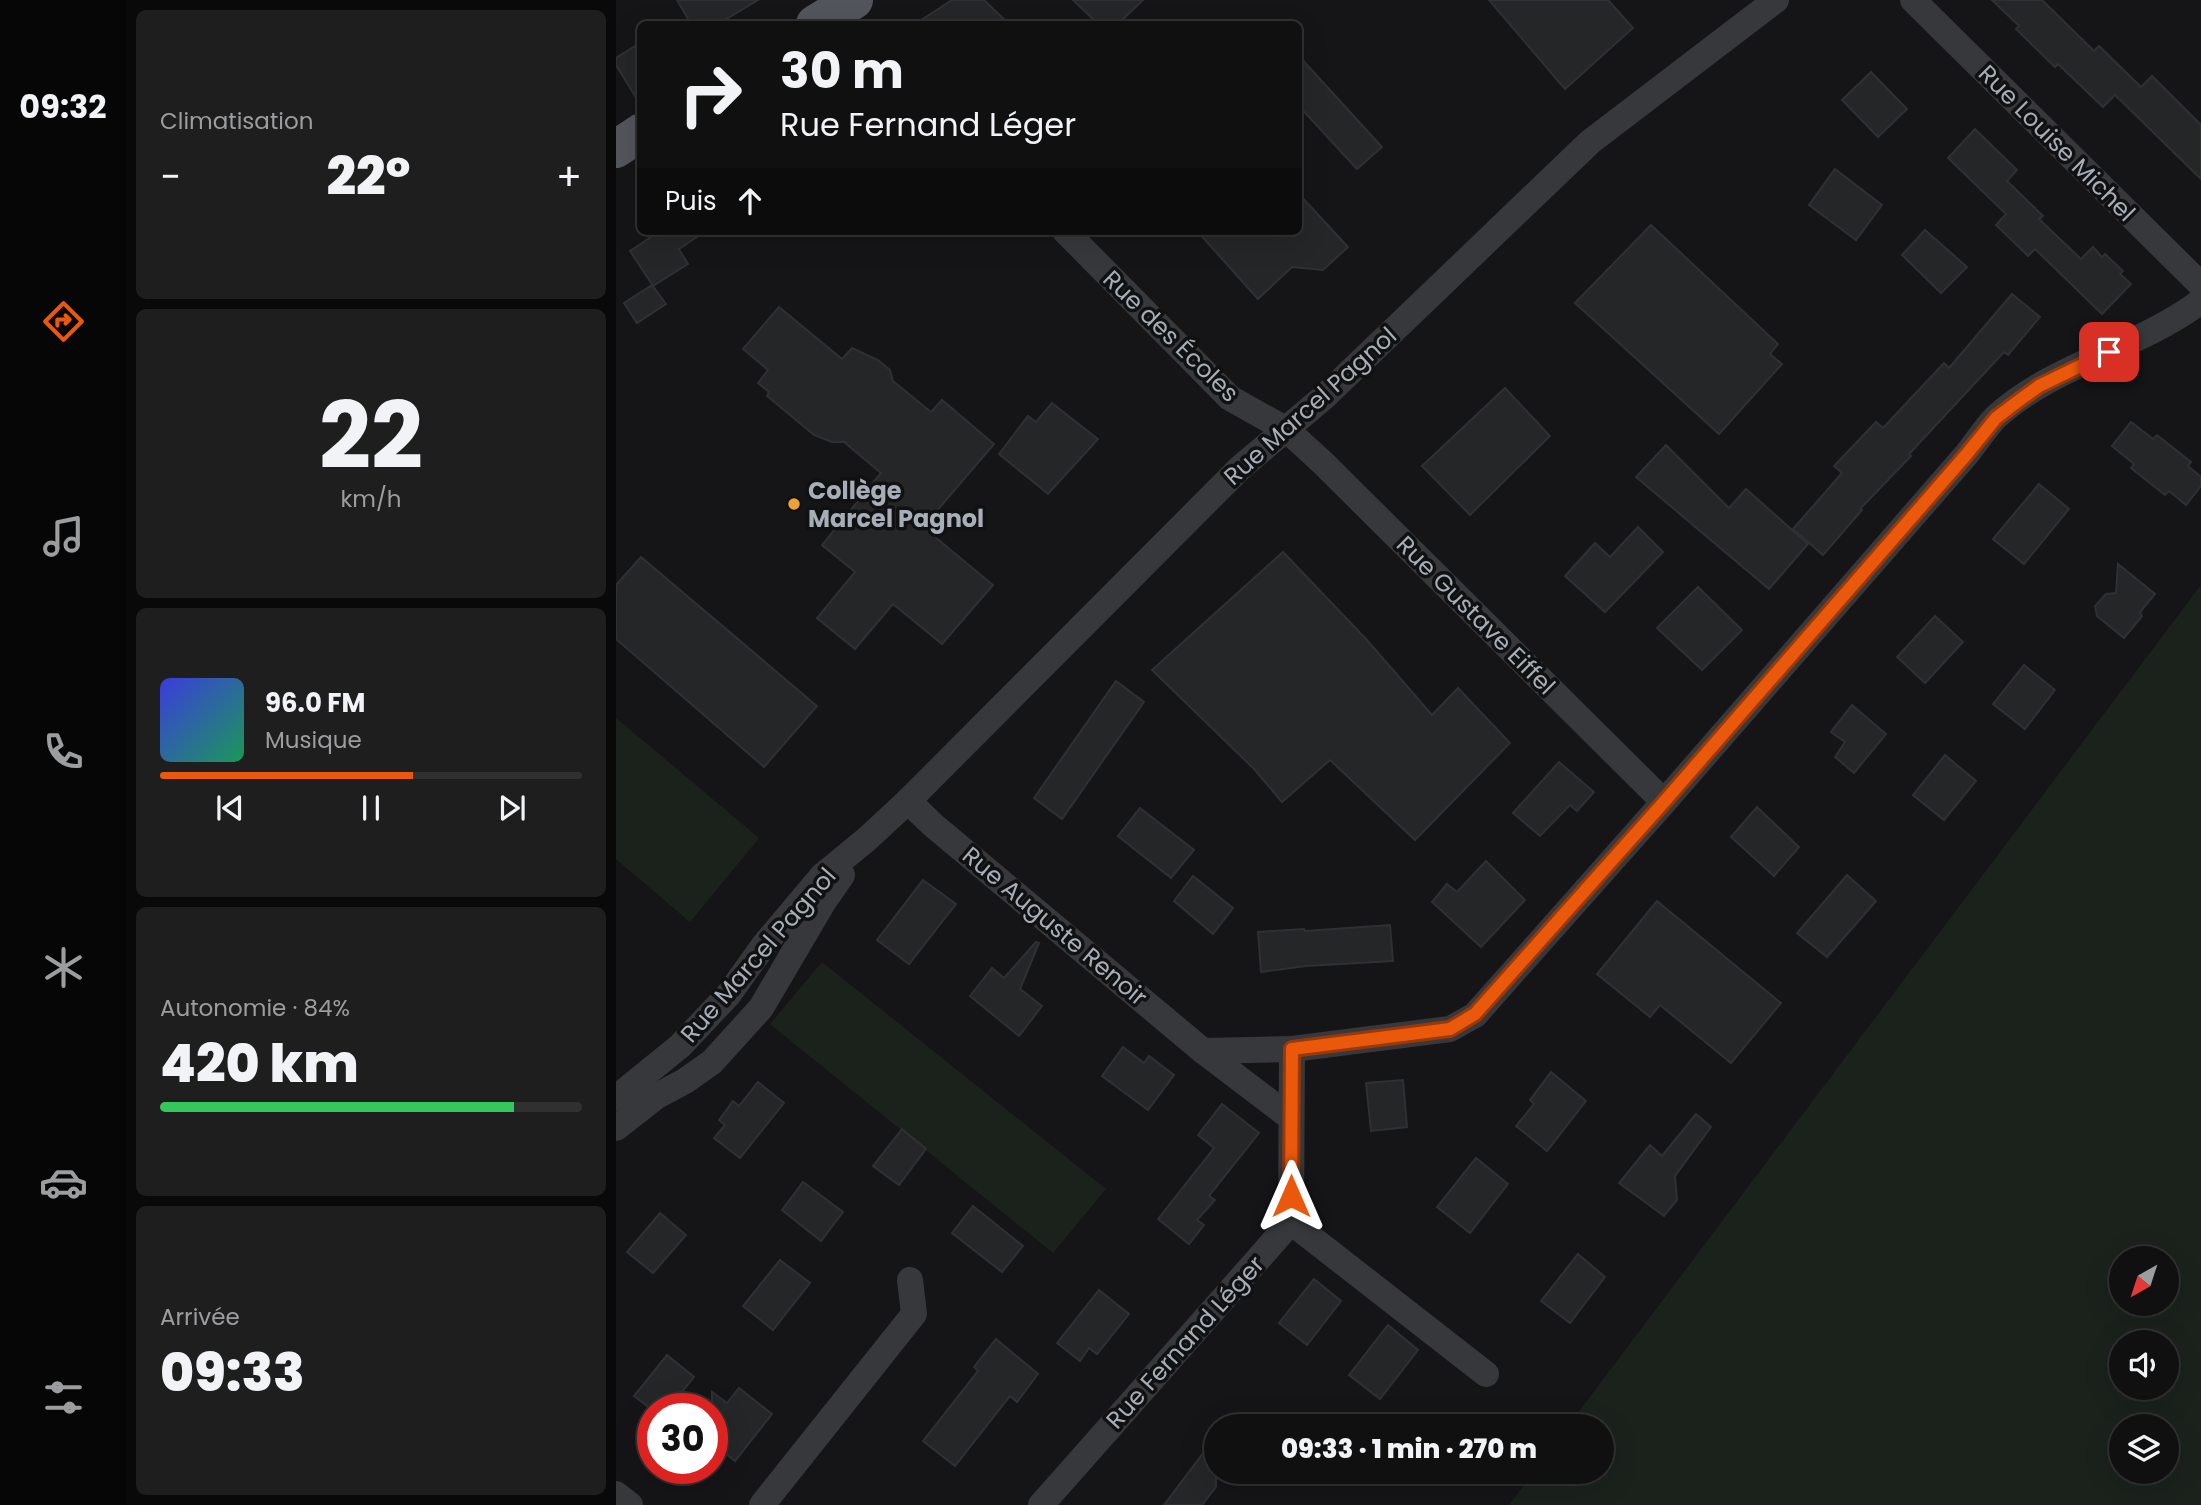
<!DOCTYPE html>
<html lang="fr">
<head>
<meta charset="utf-8">
<style>
	:root { --surface:#101011; --page:#1e1e1f; --text:#f1f3f6; --muted:#9c9d9f; --line:#303031; --accent:#ea580c }
	body { margin:0; font-family:Poppins,sans-serif; background:var(--page); color:var(--text); height:100vh; display:flex; flex-direction:column; font-size:26px; white-space:nowrap }
	* { box-sizing:border-box; margin:0 }
	p { font-size:23px; color:var(--muted) }
	.icon { flex:none; width:38px; height:38px; fill:none; stroke:currentColor; stroke-width:2; stroke-linecap:round; stroke-linejoin:round }
	.map { position:relative; flex:1; overflow:hidden }
	.sheet { display:flex; flex-direction:column; gap:10px; padding:10px; background:#090909; width:490px }
	.sheet>* { flex:none }
	.hud { position:absolute; left:21px; top:21px; width:665px; height:214px; border-radius:10px; box-shadow:0 7px 28px #0002,0 0 0 2px var(--line); background:#101011; color:var(--text); overflow:hidden }
	.needle { width:46px; rotate:219deg }
	.controls { position:absolute; left:1493px; top:1246px; display:grid; gap:14px }
	.controls a { display:grid; place-items:center; width:70px; height:70px; border-radius:50%; background:var(--surface); box-shadow:0 7px 28px #0002,0 0 0 2px var(--line); font-size:35px }
	.speed { position:absolute; left:21px; top:1393px; display:flex; gap:14px; font-size:35px; font-weight:700; text-align:center }
	.speed>* { display:grid; place-content:center; width:91px; height:91px; border-radius:50%; background:var(--surface); box-shadow:0 7px 28px #0002,0 0 0 2px var(--line); line-height:1 }
	.speed .limit { border:10px solid #d22; background:#fff; color:#111 }
	.pin { position:absolute; display:grid; place-items:center; width:60px; height:60px; color:#fff; margin:-30px; border-radius:14px; box-shadow:0 4px 10px #0006 }
	.me { position:absolute; width:77px; margin:-38px; rotate:0deg; stroke-linejoin:round; filter:drop-shadow(0 0 5px #0008) }
	.turn { display:flex; align-items:center; gap:24px; height:147px; padding:0 28px; font-size:32px }
	.turn .icon { width:91px; height:91px; stroke-width:2.5 }
	.turn b { display:block; font-size:49px; line-height:60px }
	.then { display:flex; align-items:center; height:66px; padding:0 28px; background:#0003; gap:14px; font-size:26px }
	.big { font-size:52px; font-weight:800; line-height:1.1 }
	.sheet .card { flex:1; display:flex; flex-direction:column; justify-content:center; gap:10px; min-width:0; padding:0 24px; border-radius:10px; background:var(--page) }
	.sheet .dial { align-items:center; gap:0 }
	.dial b { font-size:91px; line-height:1 }
	.song { display:flex; align-items:center; gap:21px }
	.cover { width:84px; height:84px; border-radius:10px; background:linear-gradient(135deg,hsl(240 70% 55%),hsl(150 70% 35%)) }
	.played { height:7px; border-radius:4px; background:linear-gradient(90deg,var(--accent) 60%,var(--line) 60%) }
	.keys { display:flex; justify-content:space-around; direction:ltr }
	.heat { display:flex; justify-content:space-between; align-items:center; font-size:38px; direction:ltr }
	.charge { height:10px; border-radius:5px; background:linear-gradient(90deg,#34c759 84%,var(--line) 0) }
	.trip { position:absolute; left:588px; top:1414px; width:410px; height:70px; border-radius:35px; background:var(--surface); box-shadow:0 7px 28px #0002,0 0 0 2px var(--line); font-weight:800; line-height:70px; text-align:center }
	main { display:flex; flex:1; min-height:0 }
	.tab-bar { display:flex; flex-direction:column; width:126px; justify-content:space-around; align-items:center; background:#060607; color:var(--muted) }
	.tab-bar .icon { width:49px; height:49px }
	.tab-bar .active { color:var(--accent) }
	.tab-bar b { font-size:32px; color:var(--text) }
	.map>svg:first-child { display:block }
	.green { fill:#1b221c; fill-rule:evenodd }
	.building { fill:#252628; stroke:#2f3033; stroke-width:2 }
	.lines { fill:none; stroke-linecap:round; stroke-linejoin:round }
	.street { stroke:#36383c; stroke-width:26 }
	.primary { stroke:#52555b; stroke-width:38 }
	.route-casing { stroke:#983908; stroke-width:18 }
	.route { stroke:#ea580c; stroke-width:12 }
	.poi-dot { fill:#efa036; stroke:#101112; stroke-width:2.5 }
	.labels { text-anchor:middle; dominant-baseline:central; stroke-width:7; stroke-linejoin:round; paint-order:stroke }
	.street-label { font-size:24px; fill:#a7aeb7; stroke:#101112 }
	.poi-label { font-size:24px; font-weight:bold; fill:#a7aeb7; stroke:#101112; text-anchor:start }
</style>
</head>
<body>
<main>
<nav class="tab-bar">
<b>09:32</b>
<svg class="icon active" aria-label="directions" viewBox="0 0 24 24"><path d="M12 3l9 9-9 9-9-9zM9 14v-3h6M13 9l2 2-2 2"/></svg>
<svg class="icon" aria-label="music" viewBox="0 0 24 24"><path d="M9 18V5l10-2v13"/><circle cx="6" cy="18" r="3"/><circle cx="16" cy="16" r="3"/></svg>
<svg class="icon" aria-label="phone" viewBox="0 0 24 24"><path d="M5 4h4l2 5-3 2q2 4 5 5l2-3 5 2v4C11 20 4 13 5 4z"/></svg>
<svg class="icon" aria-label="climate" viewBox="0 0 24 24"><path d="M12 3v18M4 7l16 10M4 17L20 7"/></svg>
<svg class="icon" aria-label="car" viewBox="0 0 24 24"><path d="M5 17H2v-5l4-1 3-4h7l3 4 3 1v5h-3M9 17h6M6 11h13"/><circle cx="7" cy="17" r="2"/><circle cx="17" cy="17" r="2"/></svg>
<svg class="icon" aria-label="filters" viewBox="0 0 24 24"><path d="M4 7h16M4 17h16"/><circle cx="9" cy="7" r="2"/><circle cx="15" cy="17" r="2"/></svg>
</nav>
<section class="sheet">
<div class="card"><p>Climatisation</p>
<div class="heat"><a>−</a><b class="big">22°</b><a>+</a></div>
</div>
<div class="card dial"><b>22</b><p>km/h</p></div>
<div class="card">
<div class="song"><i class="cover"></i><div><b>96.0 FM</b><p>Musique</p></div></div>
<div class="played"></div>
<div class="keys"><svg class="icon" aria-label="previous" viewBox="0 0 24 24"><path d="M18 5L8 12l10 7zM5 5v14"/></svg><svg class="icon" aria-label="pause" viewBox="0 0 24 24"><path d="M8 5v14M16 5v14"/></svg><svg class="icon" aria-label="next" viewBox="0 0 24 24"><path d="M6 5l10 7-10 7zM19 5v14"/></svg></div>
</div>
<div class="card"><p>Autonomie · 84%</p><b class="big">420 km</b><div class="charge"></div></div>
<div class="card"><p>Arrivée</p><b class="big">09:33</b></div>
</section>
<div class="map">
<svg width="1585" height="1505" viewBox="0 0 1585 1505">
	<rect width="100%" height="100%" fill="#151517"/>
	<g class="green">
		<path d="M1585 585V1505H893L918 1472H985V1426H952ZM1505 1258H1550V1304H1505ZM1505 1342H1550V1388H1505ZM1505 1426H1550V1472H1505Z"/>
		<path d="M0 718 143 838 74 922 0 859Z"/>
		<path d="M206 962 490 1189 437 1253 154 1024Z"/>
	</g>
	<g class="building">
		<path d="M61 0H142L102 24H75Z"/>
		<path d="M336 0H368L393 24H299Z"/>
		<path d="M457 0H527L502 24H482Z"/>
		<path d="M873 0H992L1017 28 949 89Z"/>
		<path d="M1376 0H1426L1478 51 1483 46 1525 87 1536 76 1585 125V179L1499 95 1487 107 1442 64 1439 67 1400 29 1403 26Z"/>
		<path d="M24 43V104L0 65V58Z"/>
		<path d="M682 55 766 147 741 169 682 105Z"/>
		<path d="M1255 72 1291 109 1262 137 1226 100Z"/>
		<path d="M1359 129 1401 170 1391 181 1427 216 1423 219 1465 259 1477 247 1486 257 1489 254 1507 271 1504 274 1515 284 1486 314 1419 249 1412 256 1380 225 1390 214 1332 158Z"/>
		<path d="M1219 169 1266 205 1240 240 1193 205Z"/>
		<path d="M682 193 732 247 707 270 676 267 642 299 581 231H682Z"/>
		<path d="M1035 225 1162 344 1154 354 1166 364 1103 434 959 303Z"/>
		<path d="M1309 230 1351 267 1325 293 1286 255Z"/>
		<path d="M44 231H90L63 249 72 264 37 286 14 251Z"/>
		<path d="M36 285 50 304 21 323 8 303Z"/>
		<path d="M1396 294 1424 317 1392 355 1388 352 1293 454 1295 456 1244 509 1246 510 1207 555 1177 529 1226 473 1218 466 1260 422 1267 428 1328 363 1333 368Z"/>
		<path d="M163 307 226 359 236 348 262 360 274 370 277 381 315 412 326 400 378 444 307 527 377 585 326 644 277 604 239 649 201 618 239 572 206 545 265 473 228 442H216L198 435 151 396 153 392 142 383 152 370 127 349Z"/>
		<path d="M889 388 934 436 854 515 806 466Z"/>
		<path d="M436 403 482 439 432 494 383 454 412 416 420 422Z"/>
		<path d="M1515 422 1537 439 1541 435 1575 462 1572 466 1585 477V486L1570 505 1553 491 1549 495 1515 468 1518 464 1496 446Z"/>
		<path d="M1050 445 1113 508 1130 489 1192 544 1153 589 1020 477Z"/>
		<path d="M1423 484 1453 509 1408 564 1377 539Z"/>
		<path d="M1022 527 1047 552 989 612 949 576 979 543 994 557Z"/>
		<path d="M667 552 750 639 816 715 842 688 894 743 799 840 714 760 666 802 638 769 536 670Z"/>
		<path d="M25 557 201 706 148 767 0 639V585Z"/>
		<path d="M1502 564 1539 594 1524 612 1526 616 1508 638 1481 616 1479 606 1490 594 1500 593Z"/>
		<path d="M1082 587 1126 630 1086 670 1041 628Z"/>
		<path d="M1319 616 1347 642 1309 683 1281 657Z"/>
		<path d="M1408 665 1439 690 1409 729 1377 704Z"/>
		<path d="M500 681 528 702 446 819 418 798Z"/>
		<path d="M1236 705 1270 734 1238 773 1219 757 1229 742 1215 732Z"/>
		<path d="M1329 755 1360 781 1328 820 1297 795Z"/>
		<path d="M943 762 978 792 961 811 954 805 924 836 897 813Z"/>
		<path d="M1141 807 1183 847 1158 876 1115 837Z"/>
		<path d="M524 808 578 850 555 878 502 836Z"/>
		<path d="M870 861 909 900 865 947 816 902 831 884 841 892Z"/>
		<path d="M1231 875 1260 901 1211 957 1181 933Z"/>
		<path d="M577 876 617 908 597 934 558 901Z"/>
		<path d="M307 880 340 904 293 964 261 940Z"/>
		<path d="M1041 901 1165 1003 1115 1063 1044 1005 1034 1017 981 974Z"/>
		<path d="M774 925 777 961 690 966 645 972 642 932 688 929 689 931Z"/>
		<path d="M420 942 423 943 404 989 426 1006 403 1036 354 996 376 968 388 978Z"/>
		<path d="M507 1047 528 1063 533 1056 558 1075 532 1110 486 1076Z"/>
		<path d="M935 1072 970 1101 931 1151 900 1126 918 1104 914 1100Z"/>
		<path d="M787 1080 791 1127 755 1131 750 1083Z"/>
		<path d="M142 1082 168 1103 124 1158 98 1138 109 1125 103 1120 117 1101 123 1106Z"/>
		<path d="M606 1104 643 1133 593 1196 599 1200 581 1220 588 1225 573 1244 542 1219 598 1148 582 1135Z"/>
		<path d="M1080 1114 1095 1127 1059 1176 1061 1200 1048 1216 1003 1183 1034 1145 1046 1156Z"/>
		<path d="M286 1129 310 1149 283 1185 257 1166Z"/>
		<path d="M860 1158 892 1184 854 1233 821 1207Z"/>
		<path d="M187 1182 227 1212 205 1241 166 1210Z"/>
		<path d="M357 1206 407 1246 386 1272 336 1233Z"/>
		<path d="M44 1213 70 1235 37 1273 11 1252Z"/>
		<path d="M962 1254 989 1277 954 1323 925 1301Z"/>
		<path d="M164 1260 194 1283 157 1330 127 1306Z"/>
		<path d="M698 1279 725 1301 691 1345 663 1323Z"/>
		<path d="M483 1290 513 1314 481 1354 473 1348 464 1361 441 1343Z"/>
		<path d="M772 1325 802 1350 764 1399 733 1375Z"/>
		<path d="M380 1339 422 1374 401 1402 394 1396 339 1466 307 1441 362 1371 358 1367Z"/>
		<path d="M51 1355 78 1377 52 1409H35L18 1396Z"/>
		<path d="M123 1388 156 1414 119 1461 96 1443V1392L111 1403Z"/>
		<path d="M600 1436V1487L586 1505H548Z"/>
	</g>
	<g class="lines">
		<g class="street">
			<path d="M1297 0 1585 285"/>
			<path d="M449 231 614 398 671 430 707 463 1048 802"/>
			<path d="M292 801 317 825 587 1051 676 1049 834 1029 859 1015 1048 802 1350 455C1360 443 1369 428 1380 417 1438 364 1523 348 1585 301"/>
			<path d="M587 1051 675 1118"/>
			<path d="M0 1098 64 1046 113 994 148 945 206 876 251 839 292 801 624 468 708 397 974 142 1160 0"/>
			<path d="M0 1128 41 1096 69 1081 96 1062 145 1008 208 901 226 875"/>
			<path d="M675 1222 870 1374"/>
			<path d="M0 1494 14 1505"/>
			<path d="M146 1505 298 1314 294 1280"/>
			<path d="M425 1505 675 1222 676 1049"/>
		</g>
		<g class="primary">
			<path d="M199 24 238 0"/>
			<path d="M0 149 24 133"/>
		</g>
	</g>
	<g class="lines">
		<g class="route-casing">
			<path id="route" d="M675 1196 676 1049 834 1029 859 1014 1048 802 1350 455 1380 418 1401 402 1423 386 1493 352"/>
		</g>
		<use href="#route" class="route"/>
	</g>
	<circle class="poi-dot" cx="178" cy="504" r="7"/>
	<g class="labels">
		<g class="street-label">
			<text transform="translate(1441 143) rotate(45)">Rue Louise Michel</text>
			<text transform="translate(555 336) rotate(44)">Rue des Écoles</text>
			<text transform="translate(694 406) rotate(-42)">Rue Marcel Pagnol</text>
			<text transform="translate(860 615) rotate(45)">Rue Gustave Eiffel</text>
			<text transform="translate(439 926) rotate(40)">Rue Auguste Renoir</text>
			<text transform="translate(142 955) rotate(-49)">Rue Marcel Pagnol</text>
			<text transform="translate(569 1342) rotate(-48)">Rue Fernand Léger</text>
		</g>
		<g class="poi-label">
			<text x="192" y="490">Collège<tspan x="192" dy="28">Marcel Pagnol</tspan></text>
		</g>
	</g>
</svg>
<div class="controls">
<a><svg class="needle" viewBox="-14 -14 28 28"><path d="M0-13l5 13h-10z" fill="#e53935"/><path d="M0 13l5-13h-10z" fill="#9c9d9f"/></svg></a>
<a><svg class="icon" aria-label="sound" viewBox="0 0 24 24"><path d="M4 9h4l5-4v14l-5-4H4zM17 9q2 3 0 6"/></svg></a>
<a><svg class="icon" aria-label="layers" viewBox="0 0 24 24"><path d="M12 4l9 5-9 5-9-5zM3 14l9 5 9-5"/></svg></a>
</div>
<div class="speed"><div class="limit">30</div></div>
<div class="pin" style="left:1493px;top:352px;background:#d93025"><svg class="icon" aria-label="arrive" viewBox="0 0 24 24"><path d="M6 21V4h12l-3 4 3 4H6"/></svg></div>
<svg class="me" style="left:675px;top:1196px" viewBox="-20 -20 40 40"><path d="M0-17L14 15 0 8-14 15z" fill="#ea580c" stroke="#fff" stroke-width="4"/></svg>
<div class="trip">09:33 · 1 min · 270 m</div>
<div class="hud">
<div class="turn"><svg class="icon" aria-label="right" viewBox="0 0 24 24"><path d="M7 20v-9h11M14 6l5 5-5 5"/></svg><div><b>30 m</b>Rue Fernand Léger</div></div>
<div class="then">Puis<svg class="icon" aria-label="ahead" viewBox="0 0 24 24"><path d="M12 20V5M6 11l6-6 6 6"/></svg></div>
</div>
</div>
</main>
</body>
</html>
